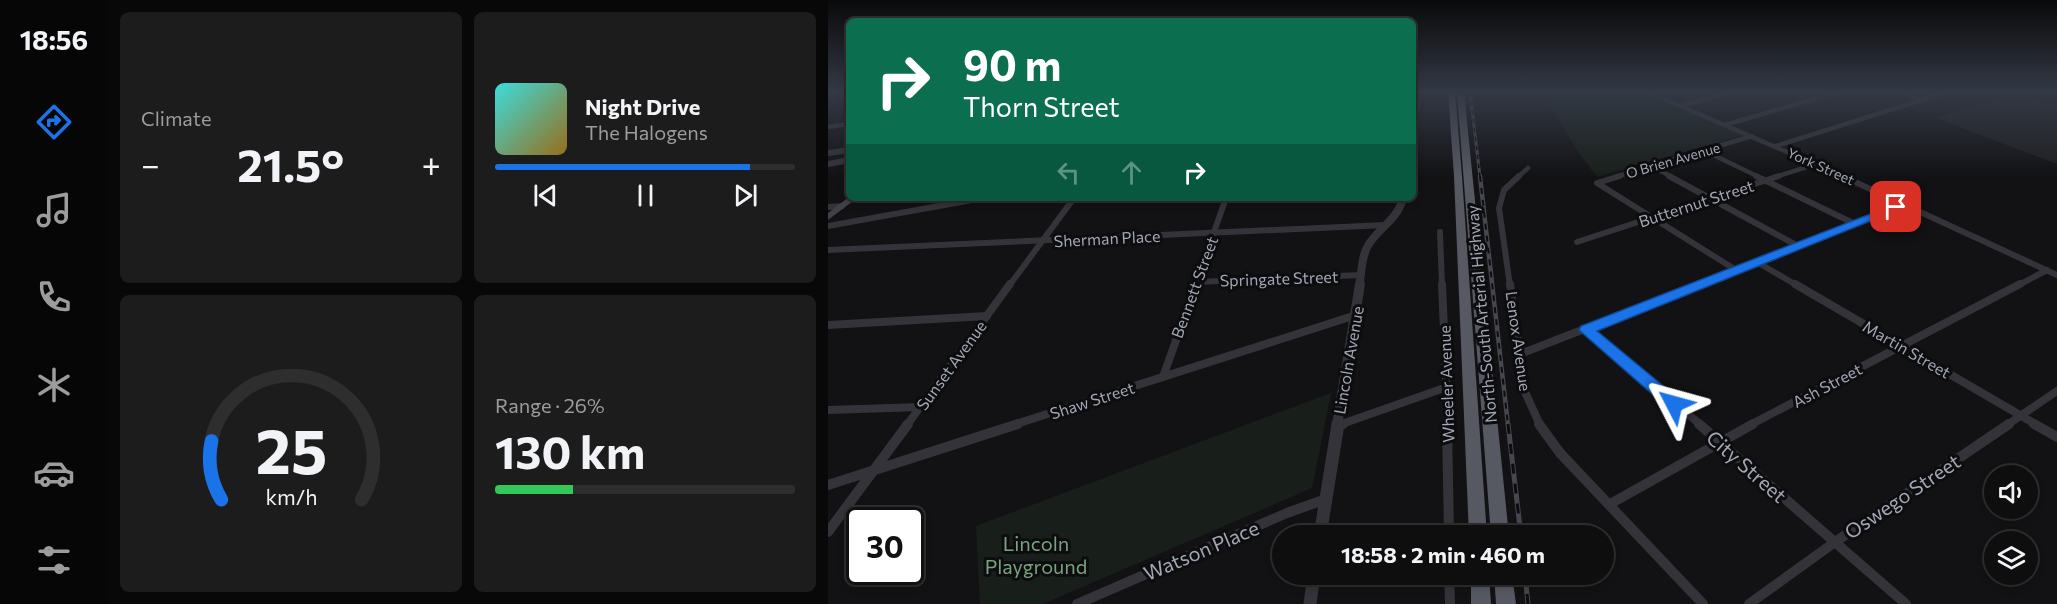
<!DOCTYPE html>
<html lang="en">
<head>
<meta charset="utf-8">
<style>
	:root { --surface:#0e0e0f; --page:#1c1c1d; --text:#f1f3f6; --muted:#9b9c9e; --line:#2e2e2f; --accent:#1a73e8 }
	body { margin:0; font-family:Commissioner,sans-serif; background:var(--page); color:var(--text); height:100vh; display:flex; flex-direction:column; font-size:22px; white-space:nowrap }
	* { box-sizing:border-box; margin:0 }
	p { font-size:20px; color:var(--muted) }
	.icon { flex:none; width:33px; height:33px; fill:none; stroke:currentColor; stroke-width:2; stroke-linecap:round; stroke-linejoin:round }
	.map { position:relative; flex:1; overflow:hidden }
	.panel { display:flex; flex-direction:column; gap:12px; padding:12px; background:#080808; width:720px }
	.panel>* { flex:none }
	.guide { position:absolute; left:18px; top:18px; width:570px; height:183px; border-radius:9px; box-shadow:0 3px 9px #0003,0 0 0 2px var(--line); background:#0b6e4f; color:#fff; overflow:hidden }
	.buttons { position:absolute; left:1156px; top:465px; display:grid; gap:12px }
	.buttons a { display:grid; place-items:center; width:54px; height:54px; border-radius:50%; background:var(--surface); box-shadow:0 3px 9px #0003,0 0 0 2px var(--line); font-size:30px }
	.speed { position:absolute; left:18px; top:507px; display:flex; gap:12px; font-size:30px; font-weight:700; text-align:center }
	.speed>* { display:grid; place-content:center; width:78px; height:78px; border-radius:50%; background:var(--surface); box-shadow:0 3px 9px #0003,0 0 0 2px var(--line); line-height:1 }
	.speed .limit { border:3px solid #111; border-radius:9px; background:#fff; color:#111 }
	.pin { position:absolute; display:grid; place-items:center; width:51px; height:51px; color:#fff; margin:-26px; border-radius:12px; box-shadow:0 3px 9px #0006 }
	.me { position:absolute; width:66px; margin:-33px; rotate:309deg; stroke-linejoin:round; filter:drop-shadow(0 0 4px #0008) }
	.turn { display:flex; align-items:center; gap:21px; height:126px; padding:0 18px; font-size:27px }
	.turn .icon { width:78px; height:78px; stroke-width:2.5 }
	.turn b { display:block; font-size:42px; line-height:51px }
	.lanes { display:flex; align-items:center; height:57px; padding:0 18px; background:#0003; justify-content:center; gap:30px; direction:ltr }
	.lanes .off { opacity:.35 }
	.big { font-size:45px; font-weight:700; line-height:1.1 }
	.panel .card { flex:1; display:flex; flex-direction:column; justify-content:center; gap:9px; min-width:0; padding:0 21px; border-radius:9px; background:var(--page) }
	.panel .dial { align-items:center; gap:0 }
	.dial svg { height:156px; overflow:visible; fill:none; stroke:var(--line); stroke-width:7; stroke-linecap:round; text-anchor:middle }
	.dial text { fill:var(--text); stroke:none }
	.song { display:flex; align-items:center; gap:18px }
	.cover { width:72px; height:72px; border-radius:9px; background:linear-gradient(135deg,hsl(180 70% 55%),hsl(40 70% 35%)) }
	.played { height:6px; border-radius:3px; background:linear-gradient(90deg,var(--accent) 85%,var(--line) 85%) }
	.keys { display:flex; justify-content:space-around; direction:ltr }
	.heat { display:flex; justify-content:space-between; align-items:center; font-size:33px; direction:ltr }
	.charge { height:9px; border-radius:4px; background:linear-gradient(90deg,#34c759 26%,var(--line) 0) }
	.panel .tiles { flex:1; display:grid; gap:12px; grid-template-columns:repeat(2,1fr) }
	.trip { position:absolute; left:444px; top:525px; width:342px; height:60px; border-radius:30px; background:var(--surface); box-shadow:0 3px 9px #0003,0 0 0 2px var(--line); font-weight:700; line-height:60px; text-align:center }
	main { display:flex; flex:1; min-height:0 }
	.dock { display:flex; flex-direction:column; width:108px; justify-content:space-around; align-items:center; background:#060606; color:var(--muted) }
	.dock .icon { width:42px; height:42px }
	.dock .on { color:var(--accent) }
	.dock b { font-size:27px; color:var(--text) }
	.map>svg:first-child { display:block }
	.built { fill:#1e1e21 }
	.green { fill:#181f1a }
	.lines { fill:none; stroke-linecap:round; stroke-linejoin:round }
	.minor-far3 { stroke:#333339; stroke-width:4.5 }
	.minor-far2 { stroke:#333339; stroke-width:6 }
	.minor-far1 { stroke:#333339; stroke-width:8 }
	.minor { stroke:#333339; stroke-width:10 }
	.tertiary-far3 { stroke:#333339; stroke-width:6 }
	.tertiary-far2 { stroke:#333339; stroke-width:8 }
	.tertiary-far1 { stroke:#333339; stroke-width:10 }
	.tertiary { stroke:#333339; stroke-width:13 }
	.secondary { fill:#414249; fill-rule:evenodd }
	.trunk { fill:#565862; fill-rule:evenodd }
	.rail-far2-casing { stroke:#46474e; stroke-width:3 }
	.rail-far1-casing { stroke:#46474e; stroke-width:4.5 }
	.rail-casing { stroke:#46474e; stroke-width:5 }
	.rail-far2 { stroke:#0d0d0f; stroke-width:1.5; stroke-dasharray:4.5; stroke-linecap:butt }
	.rail-far1 { stroke:#0d0d0f; stroke-width:2; stroke-dasharray:6; stroke-linecap:butt }
	.rail { stroke:#0d0d0f; stroke-width:3; stroke-dasharray:10; stroke-linecap:butt }
	.route { fill:#1a73e8; stroke:#114b97; stroke-width:1.5 }
	.labels { text-anchor:middle; dominant-baseline:central; stroke-width:6; stroke-linejoin:round; paint-order:stroke }
	.far-street-label { font-size:14px; fill:#a2a7b6; stroke:#0d0d0f }
	.street-label { font-size:16px; fill:#a2a7b6; stroke:#0d0d0f }
	.near-street-label { font-size:20px; fill:#a2a7b6; stroke:#0d0d0f }
	.near-park-label { font-size:20px; fill:#77a37d; stroke:#0d0d0f }
</style>
</head>
<body>
<main>
<nav class="dock">
<b>18:56</b>
<svg class="icon on" aria-label="directions" viewBox="0 0 24 24"><path d="M12 3l9 9-9 9-9-9zM9 14v-3h6M13 9l2 2-2 2"/></svg>
<svg class="icon" aria-label="music" viewBox="0 0 24 24"><path d="M9 18V5l10-2v13"/><circle cx="6" cy="18" r="3"/><circle cx="16" cy="16" r="3"/></svg>
<svg class="icon" aria-label="phone" viewBox="0 0 24 24"><path d="M5 4h4l2 5-3 2q2 4 5 5l2-3 5 2v4C11 20 4 13 5 4z"/></svg>
<svg class="icon" aria-label="climate" viewBox="0 0 24 24"><path d="M12 3v18M4 7l16 10M4 17L20 7"/></svg>
<svg class="icon" aria-label="car" viewBox="0 0 24 24"><path d="M5 17H2v-5l4-1 3-4h7l3 4 3 1v5h-3M9 17h6M6 11h13"/><circle cx="7" cy="17" r="2"/><circle cx="17" cy="17" r="2"/></svg>
<svg class="icon" aria-label="filters" viewBox="0 0 24 24"><path d="M4 7h16M4 17h16"/><circle cx="9" cy="7" r="2"/><circle cx="15" cy="17" r="2"/></svg>
</nav>
<section class="panel">
<div class="tiles">
<div class="card"><p>Climate</p>
<div class="heat"><a>−</a><b class="big">21.5°</b><a>+</a></div>
</div>
<div class="card">
<div class="song"><i class="cover"></i><div><b>Night Drive</b><p>The Halogens</p></div></div>
<div class="played"></div>
<div class="keys"><svg class="icon" aria-label="previous" viewBox="0 0 24 24"><path d="M18 5L8 12l10 7zM5 5v14"/></svg><svg class="icon" aria-label="pause" viewBox="0 0 24 24"><path d="M8 5v14M16 5v14"/></svg><svg class="icon" aria-label="next" viewBox="0 0 24 24"><path d="M6 5l10 7-10 7zM19 5v14"/></svg></div>
</div>
<div class="card dial"><svg viewBox="0 0 100 80">
<path d="M14 69A42 42 0 1 1 86 69"/>
<path d="M14 69A42 42 0 0 1 9 39" stroke="#1a73e8"/>
<text x="50" y="56" font-size="32" font-weight="700">25</text>
<text x="50" y="72" font-size="11">km/h</text>
</svg></div>
<div class="card"><p>Range · 26%</p><b class="big">130 km</b><div class="charge"></div></div>
</div>
</section>
<div class="map">
<svg width="1229" height="604" viewBox="0 0 1229 604">
	<rect width="100%" height="100%" fill="#121214"/>
	<path class="built" d="M1167 92H1193L1183 94 1229 104V164L1108 118 1176 96Z"/>
	<g class="green">
		<path d="M714 92H814L916 135 769 177 749 150Z"/>
		<path d="M503 393 484 488 215 604H152L148 526Z"/>
	</g>
	<g class="lines">
		<g class="minor-far3">
			<path d="M820 92 1017 177"/>
			<path d="M1072 92 1095 100"/>
			<path d="M852 106 902 92"/>
			<path d="M897 125 1010 92"/>
			<path d="M0 127 21 124"/>
			<path d="M948 146 1119 92"/>
			<path d="M877 151 931 177"/>
			<path d="M823 166 844 177"/>
			<path d="M690 177 700 168"/>
			<path d="M787 177 924 136"/>
			<path d="M947 177 988 164"/>
		</g>
		<g class="minor-far2">
			<path d="M792 176 769 183 908 270"/>
			<path d="M841 176 970 246"/>
			<path d="M928 176 1027 224"/>
			<path d="M1014 176 1229 275"/>
			<path d="M0 207 14 206"/>
			<path d="M0 226 155 198"/>
			<path d="M612 232 614 286"/>
			<path d="M749 242 951 176"/>
			<path d="M0 250 558 225"/>
			<path d="M929 262 970 286"/>
			<path d="M368 282 533 275"/>
			<path d="M181 286 246 198"/>
			<path d="M367 286 398 198"/>
			<path d="M682 286 671 208 676 190 691 176"/>
			<path d="M868 286 1077 205"/>
			<path d="M1189 286 1219 270"/>
		</g>
		<g class="minor-far1">
			<path d="M614 284 620 425"/>
			<path d="M682 284 697 392 712 425"/>
			<path d="M967 284 1209 425"/>
			<path d="M0 325 159 316"/>
			<path d="M758 330 873 425"/>
			<path d="M692 354 872 284"/>
			<path d="M335 377 368 284"/>
			<path d="M0 410 93 407"/>
			<path d="M79 425 182 284"/>
			<path d="M185 425 528 315"/>
			<path d="M511 425 619 387"/>
			<path d="M922 425 1192 284"/>
			<path d="M1179 425 1229 391"/>
		</g>
		<g class="minor">
			<path d="M619 424 621 536"/>
			<path d="M711 424 732 453 875 604"/>
			<path d="M871 424 1078 604"/>
			<path d="M1206 424 1229 437"/>
			<path d="M509 426 515 424"/>
			<path d="M0 485 190 424"/>
			<path d="M782 504 925 424"/>
			<path d="M0 532 80 424"/>
			<path d="M621 574 622 604"/>
			<path d="M249 604 459 513 498 499"/>
			<path d="M921 604 1007 542 1181 424"/>
		</g>
		<g class="tertiary-far3">
			<path d="M585 121 589 105 587 92"/>
			<path d="M0 153 21 150"/>
			<path d="M0 164 21 160"/>
		</g>
		<path class="tertiary-far2" d="M531 286C534 273 533 255 541 244 552 227 570 219 575 198"/>
		<path class="tertiary-far1" d="M509 425 532 284"/>
		<g class="tertiary">
			<path d="M492 536 510 424"/>
			<path d="M482 604 486 574"/>
		</g>
		<path class="secondary" d="M21 197 29 198 0 220V213Z"/>
		<g class="trunk">
			<path d="M620 92H627L634 176 659 536H641L626 176Z"/>
			<path d="M629 92H636L681 536H663Z"/>
			<path d="M643 574H661L663 604H643Z"/>
			<path d="M666 574H684L688 604H668Z"/>
		</g>
		<g class="rail-far2-casing">
			<path id="rail-far2" d="M642 92 652 177"/>
		</g>
		<g class="rail-far1-casing">
			<path id="rail-far1" d="M652 176 680 425"/>
		</g>
		<g class="rail-casing">
			<g id="rail">
				<path d="M680 424 693 536"/>
				<path d="M697 574 700 604"/>
			</g>
		</g>
		<use href="#rail-far2" class="rail-far2"/>
		<use href="#rail-far1" class="rail-far1"/>
		<use href="#rail" class="rail"/>
	</g>
	<linearGradient id="sky" x2="0" y2="1"><stop stop-color="#0a0a0b"/><stop offset="0.52" stop-color="#333945"/><stop offset="1" stop-color="#333945" stop-opacity="0"/></linearGradient>
	<rect width="1229" height="177" fill="url(#sky)"/>
	<path class="route" d="M1068 204 1074 207 1072 209 769 331 851 399 854 404 851 408H840L751 330 753 326Z"/>
	<g class="labels">
		<g class="far-street-label">
			<text transform="translate(845 160) rotate(-16)">O Brien Avenue</text>
			<text transform="translate(993 166) rotate(24)">York Street</text>
		</g>
		<g class="street-label">
			<text transform="translate(868 203) rotate(-18)">Butternut Street</text>
			<text transform="translate(279 238) rotate(-3)">Sherman Place</text>
			<text transform="translate(451 278) rotate(-2)">Springate Street</text>
			<text transform="translate(366 287) rotate(-70)">Bennett Street</text>
			<text transform="translate(653 314) rotate(-95)">North-South Arterial Highway</text>
			<text transform="translate(691 341) rotate(82)">Lenox Avenue</text>
			<text transform="translate(1079 349) rotate(30)">Martin Street</text>
			<text transform="translate(520 360) rotate(-80)">Lincoln Avenue</text>
			<text transform="translate(123 365) rotate(-54)">Sunset Avenue</text>
			<text transform="translate(618 384) rotate(-92)">Wheeler Avenue</text>
			<text transform="translate(999 385) rotate(-28)">Ash Street</text>
			<text transform="translate(264 400) rotate(-18)">Shaw Street</text>
		</g>
		<g class="near-street-label">
			<text transform="translate(919 466) rotate(41)">City Street</text>
			<text transform="translate(1074 496) rotate(-34)">Oswego Street</text>
			<text transform="translate(373 550) rotate(-23)">Watson Place</text>
		</g>
		<g class="near-park-label">
			<text x="208" y="543">Lincoln<tspan x="208" dy="23">Playground</tspan></text>
		</g>
	</g>
</svg>
<div class="buttons">
<a><svg class="icon" aria-label="sound" viewBox="0 0 24 24"><path d="M4 9h4l5-4v14l-5-4H4zM17 9q2 3 0 6"/></svg></a>
<a><svg class="icon" aria-label="layers" viewBox="0 0 24 24"><path d="M12 4l9 5-9 5-9-5zM3 14l9 5 9-5"/></svg></a>
</div>
<div class="speed"><div class="limit">30</div></div>
<div class="pin" style="left:1068px;top:207px;background:#d93025"><svg class="icon" aria-label="arrive" viewBox="0 0 24 24"><path d="M6 21V4h12l-3 4 3 4H6"/></svg></div>
<svg class="me" style="left:846px;top:404px" viewBox="-20 -20 40 40"><path d="M0-17L14 15 0 8-14 15z" fill="#1a73e8" stroke="#fff" stroke-width="4"/></svg>
<div class="trip">18:58 · 2 min · 460 m</div>
<div class="guide">
<div class="turn"><svg class="icon" aria-label="right" viewBox="0 0 24 24"><path d="M7 20v-9h11M14 6l5 5-5 5"/></svg><div><b>90 m</b>Thorn Street</div></div>
<div class="lanes"><svg class="icon off" aria-label="left" viewBox="0 0 24 24"><path d="M17 20v-9H6M10 6l-5 5 5 5"/></svg><svg class="icon off" aria-label="ahead" viewBox="0 0 24 24"><path d="M12 20V5M6 11l6-6 6 6"/></svg><svg class="icon" aria-label="right" viewBox="0 0 24 24"><path d="M7 20v-9h11M14 6l5 5-5 5"/></svg></div>
</div>
</div>
</main>
</body>
</html>
